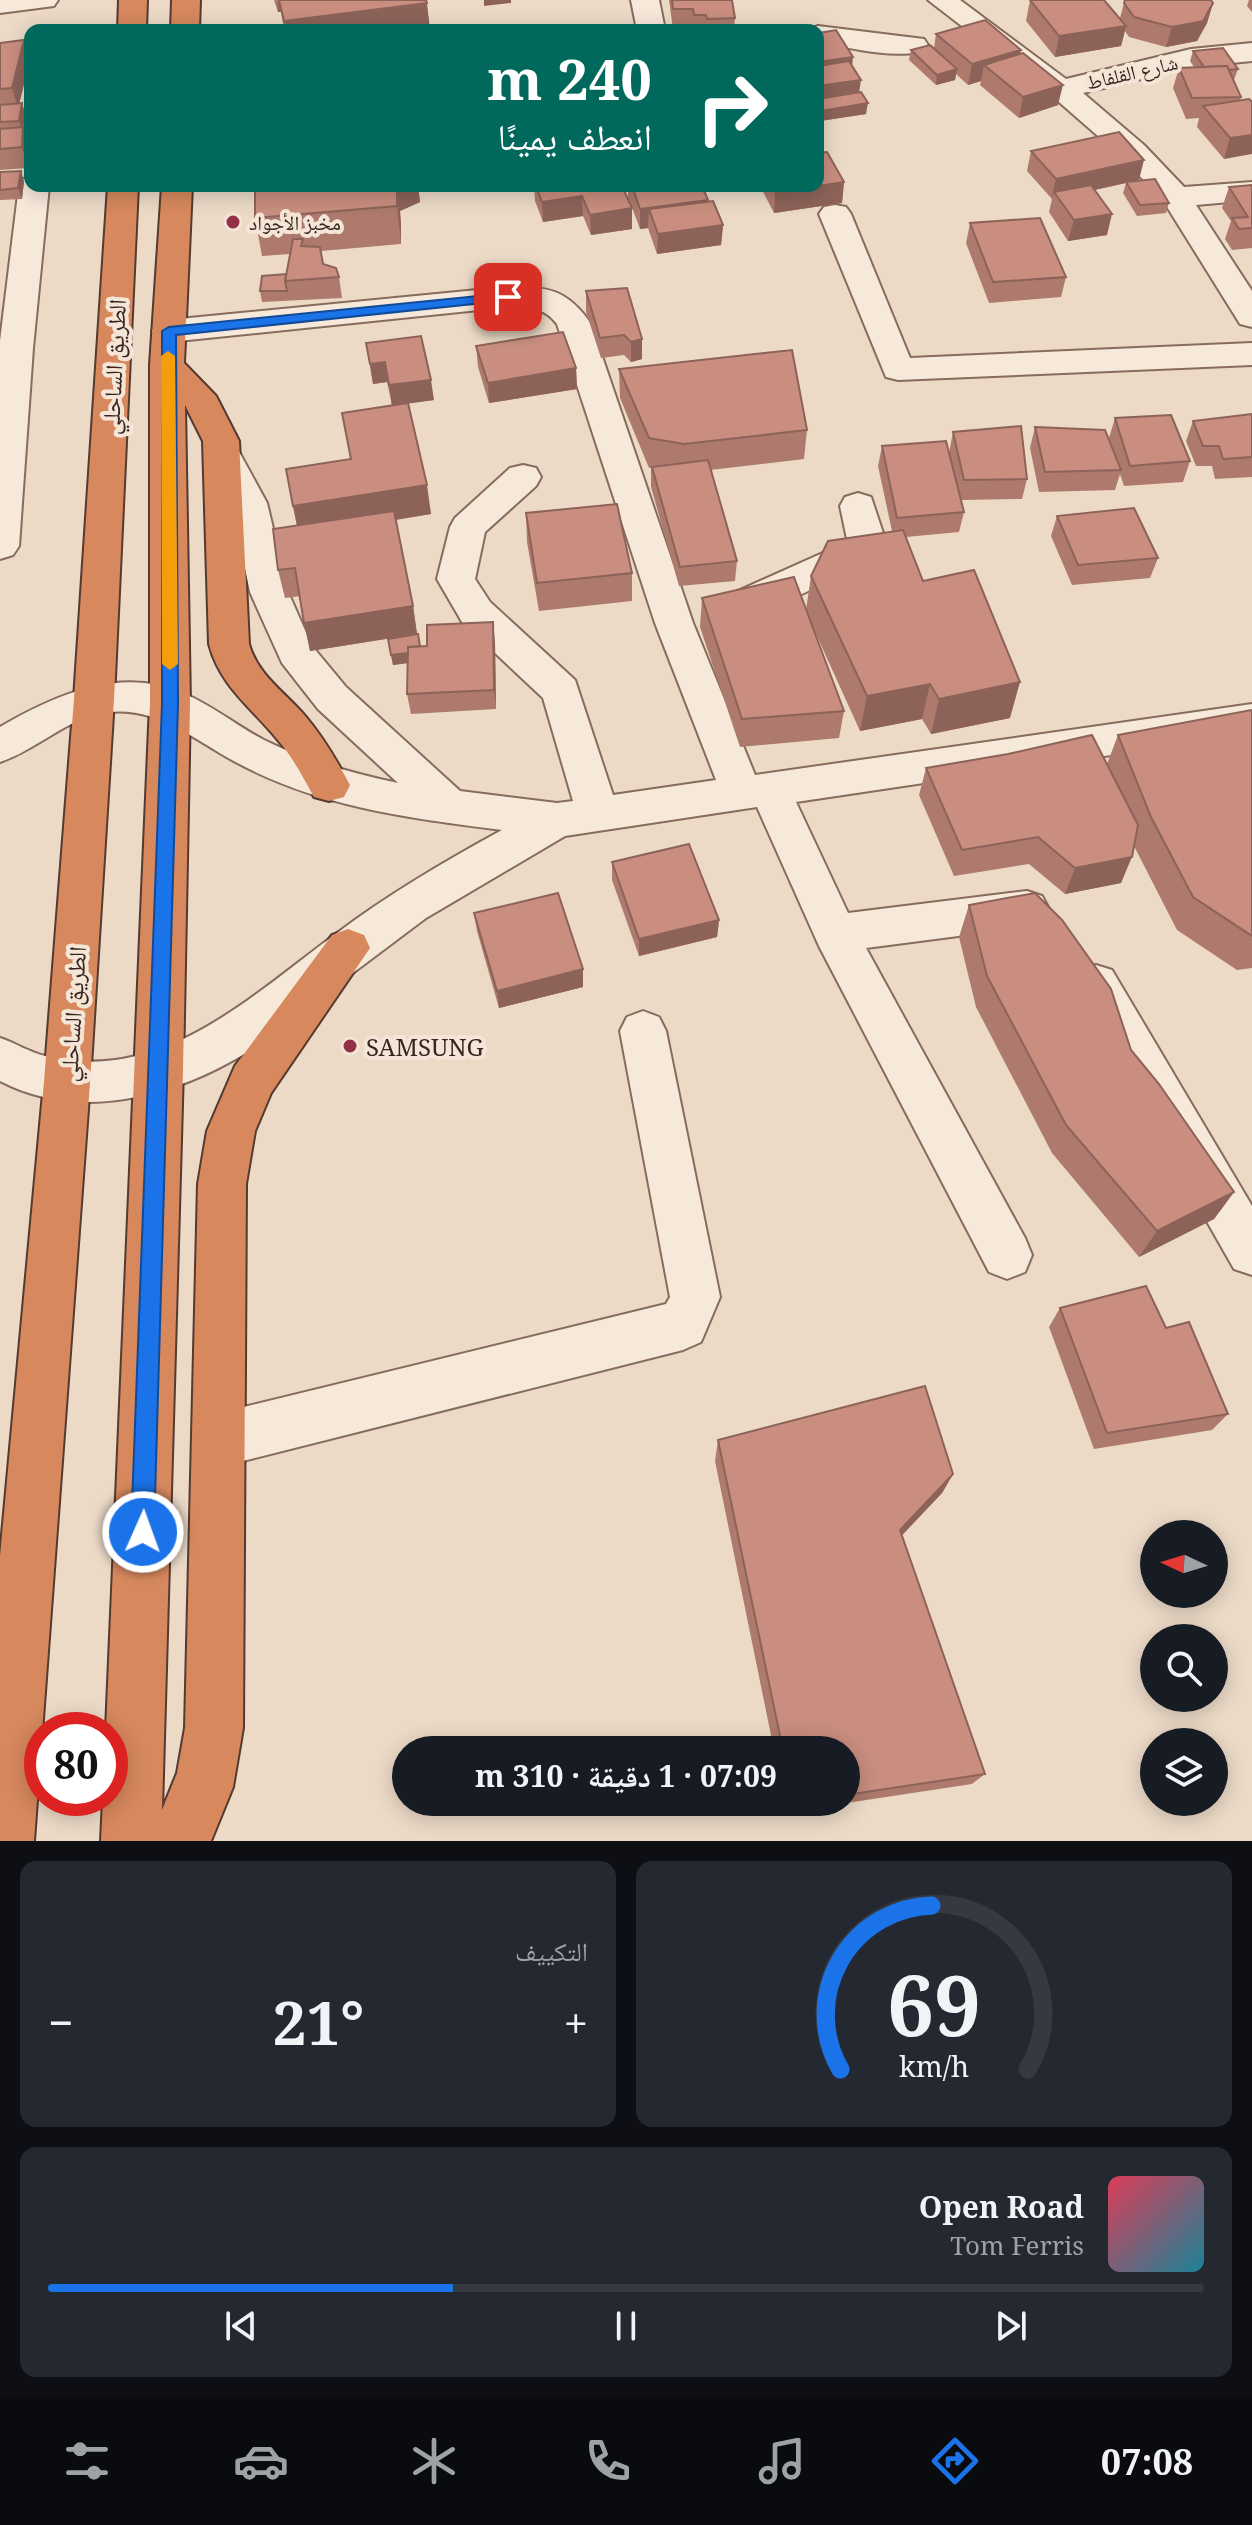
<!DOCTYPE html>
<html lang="ar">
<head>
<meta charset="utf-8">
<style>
	:root { --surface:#171b24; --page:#242831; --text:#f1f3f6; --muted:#9ea1a6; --line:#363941; --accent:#1a73e8 }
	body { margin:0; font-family:"Noto Serif","Noto Naskh Arabic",serif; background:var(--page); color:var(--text); direction:rtl; height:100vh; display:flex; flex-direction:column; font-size:30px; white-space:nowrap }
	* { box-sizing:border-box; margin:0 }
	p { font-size:26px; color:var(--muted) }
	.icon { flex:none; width:44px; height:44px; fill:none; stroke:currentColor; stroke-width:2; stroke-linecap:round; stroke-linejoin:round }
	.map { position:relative; height:1841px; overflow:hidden; direction:ltr }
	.panel { display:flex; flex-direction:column; gap:20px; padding:20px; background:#0d0f14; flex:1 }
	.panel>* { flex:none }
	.hud { position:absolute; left:24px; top:24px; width:800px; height:168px; border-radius:16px; box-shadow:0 4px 20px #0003; direction:rtl; background:#00695c; color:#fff; overflow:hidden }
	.needle { width:52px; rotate:274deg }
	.controls { position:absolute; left:1140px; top:1520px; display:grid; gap:16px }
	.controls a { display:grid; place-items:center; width:88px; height:88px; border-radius:50%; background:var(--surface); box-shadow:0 4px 20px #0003; font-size:40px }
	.speed { position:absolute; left:24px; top:1712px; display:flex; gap:16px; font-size:40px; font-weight:700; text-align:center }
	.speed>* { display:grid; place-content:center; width:104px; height:104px; border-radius:50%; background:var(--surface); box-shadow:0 4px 20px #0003; line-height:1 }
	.speed .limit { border:12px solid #d22; background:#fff; color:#111 }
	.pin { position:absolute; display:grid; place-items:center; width:68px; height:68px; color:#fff; margin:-34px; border-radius:16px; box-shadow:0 4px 12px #0006 }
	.me { position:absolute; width:88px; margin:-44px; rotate:2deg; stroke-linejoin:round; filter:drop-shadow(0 0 6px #0008) }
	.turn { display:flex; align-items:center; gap:28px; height:168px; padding:0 40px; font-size:36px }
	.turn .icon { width:104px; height:104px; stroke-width:2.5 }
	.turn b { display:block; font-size:56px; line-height:68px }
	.big { font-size:60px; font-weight:700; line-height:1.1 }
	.panel .card { flex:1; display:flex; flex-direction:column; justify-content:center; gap:12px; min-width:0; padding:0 28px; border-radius:16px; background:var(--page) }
	.panel .dial { align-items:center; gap:0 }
	.dial svg { height:208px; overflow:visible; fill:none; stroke:var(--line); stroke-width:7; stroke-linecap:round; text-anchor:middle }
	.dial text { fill:var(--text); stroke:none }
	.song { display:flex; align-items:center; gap:24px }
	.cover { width:96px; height:96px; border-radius:12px; background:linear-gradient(135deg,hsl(350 70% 55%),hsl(190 70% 35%)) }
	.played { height:8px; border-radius:4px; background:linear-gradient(90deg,var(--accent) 35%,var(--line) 35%) }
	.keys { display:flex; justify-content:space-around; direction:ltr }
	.heat { display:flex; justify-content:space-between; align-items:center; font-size:44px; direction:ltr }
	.panel .tiles { flex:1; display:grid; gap:20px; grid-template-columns:1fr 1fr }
	.card:last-child { grid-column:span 2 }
	.trip { position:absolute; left:392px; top:1736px; width:468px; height:80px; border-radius:40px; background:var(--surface); box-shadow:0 4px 20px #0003; font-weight:700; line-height:80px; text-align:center; direction:rtl }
	.menu { display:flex; height:128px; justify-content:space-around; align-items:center; background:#090b0e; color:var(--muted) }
	.menu .icon { width:56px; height:56px }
	.menu .on { color:var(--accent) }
	.menu b { font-size:36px; color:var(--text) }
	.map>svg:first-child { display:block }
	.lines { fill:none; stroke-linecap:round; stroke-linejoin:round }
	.minor-casing { stroke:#876b5d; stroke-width:4 }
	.highway-casing { stroke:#553a31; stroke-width:4 }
	.minor { fill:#f7e9da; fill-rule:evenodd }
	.highway { fill:#d7885d; fill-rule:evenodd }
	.wall { fill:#ad7a6d }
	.shaded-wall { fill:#8d6359 }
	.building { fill:#c98e7f; stroke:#8d6359; stroke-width:2 }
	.route { fill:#1a73e8; stroke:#114b97; stroke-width:2 }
	.slow { fill:#f59e0b }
	.poi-dot { fill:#933045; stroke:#f4e5d6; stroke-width:3 }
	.labels { text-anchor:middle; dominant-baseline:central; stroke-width:8; stroke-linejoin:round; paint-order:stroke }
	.far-street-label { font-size:20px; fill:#382720; stroke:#f4e5d6 }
	.far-poi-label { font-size:20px; fill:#382720; stroke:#f4e5d6; text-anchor:start }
	.street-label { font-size:24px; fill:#382720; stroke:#f4e5d6 }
	.poi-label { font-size:24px; fill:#382720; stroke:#f4e5d6; text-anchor:start }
</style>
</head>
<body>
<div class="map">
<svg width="1252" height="1841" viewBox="0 0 1252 1841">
	<rect width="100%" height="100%" fill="#ecdac7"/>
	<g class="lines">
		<g class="minor-casing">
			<g id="minor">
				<path d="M0 0H58L54 6 0 13Z"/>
				<path d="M631 0H659L665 30H637Z"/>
				<path d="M928 0H960L1066 79 1191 49 1252 43V61L1191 67 1083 93 1144 145 1184 187 1252 182V200L1196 205 1252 291V327L1240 324 1164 202 1122 157 1051 95Z"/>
				<path d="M818 26 924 39 928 45 924 51C891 59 851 48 818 42V30H807Z"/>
				<path d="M30 178V186H49L33 348 19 546 13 555 0 559V341L19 186 23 179Z"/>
				<path d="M835 205 846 207 851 214 910 358 1252 343V365L898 380 886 377 819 214 824 207Z"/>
				<path d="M508 287C547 286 568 290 591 324L693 623 755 775 1252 704V734L796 802 848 913 1027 891 1042 896 1049 909 1042 922 1027 927 866 948 1025 1238 1032 1255 1025 1272 1007 1279 989 1272 819 946 757 807 565 836 426 918 249 1051C177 1096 80 1123 0 1081V1038C15 1043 29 1052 45 1056 162 1085 251 996 337 933 389 894 445 861 502 830 409 818 316 807 232 760 190 737 151 702 98 714 63 722 34 751 0 762V727C55 695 122 665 185 694 213 706 237 726 264 740 307 761 351 773 398 783L318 709 282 663 250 592 231 503 206 456 211 448 224 444 237 448 267 503 288 592 312 646 346 687 460 791 557 803 573 801 543 698 462 622 437 579 450 527 455 518 510 468 523 465 536 468 541 477 536 486 485 532 475 579 490 602 575 680 613 795 716 780 655 623 557 324C544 307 529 307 508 307L169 342 157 338 152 331 157 324 169 320Z"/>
				<path d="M858 493 871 497 885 539 872 561 757 615 743 619 729 615 724 605 729 595 845 543 847 539 840 506 845 497Z"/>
				<path d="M1096 965 1112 970 1252 1206V1275L1234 1269 1080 998 1073 984 1080 970Z"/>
				<path d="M643 1011 659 1017 666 1031 720 1297 701 1342 683 1350 219 1467 200 1459 192 1440 200 1421 219 1413 666 1304 670 1297 620 1031 627 1017Z"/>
			</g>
		</g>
		<g class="highway-casing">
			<g id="highway">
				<path d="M119 0H147L146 30H118Z"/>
				<path d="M172 0H200L199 30H171Z"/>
				<path d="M108 186H138L114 699 90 1082 34 1841H0V1556L44 1082 74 699Z"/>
				<path d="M162 186H192L184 363 216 396 239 441 249 644C258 676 285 692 306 717 323 737 337 761 350 785L344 797 329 801 314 797C303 777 292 756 277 739 251 707 220 686 209 644L203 441 185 405 190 704 183 1069 162 1810 177 1773 185 1728 198 1184 207 1131 235 1066 332 935 348 929 364 935 370 948 271 1093 255 1131 246 1184 243 1728 233 1787 211 1841H101L103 1798H110V1730H106L150 704V365Z"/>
			</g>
		</g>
		<use href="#minor" class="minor"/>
		<use href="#highway" class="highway"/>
	</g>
	<g class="wall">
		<path d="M274 0H426L430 30H284L281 12H278Z"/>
		<path d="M669 0H732L735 18 734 30 673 29Z"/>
		<path d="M1030 0 1120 18 1124 3H1213L1207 23 1197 41 1166 47 1129 37 1125 31 1121 46 1055 57 1026 21Z"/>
		<path d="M1249 0H1252V12L1247 6Z"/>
		<path d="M818 33 852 67 859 93 866 114 820 121 818 118Z"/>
		<path d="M936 34 1021 50 1020 53 1058 105 1019 118 980 85 981 81 968 85 956 74 955 80 936 85 909 60 911 50 934 48Z"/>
		<path d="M24 40 30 60 19 104 22 103 28 124 26 139 29 148 28 168 0 170V43Z"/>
		<path d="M1193 51 1238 69 1234 80H1233L1241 97 1240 100 1249 99 1224 159 1197 127 1199 118 1186 119 1173 88 1179 68 1194 67 1190 61Z"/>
		<path d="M1031 151 1139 180 1130 182 1169 203 1166 213 1137 216 1123 193 1126 183 1095 190 1107 235 1068 241 1049 212 1052 199 1027 171Z"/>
		<path d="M0 172 24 181 22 199 0 200Z"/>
		<path d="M844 182 842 203 774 213 760 186H818Z"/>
		<path d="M1252 185V248L1232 250 1225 239 1231 221 1222 208 1229 187Z"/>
		<path d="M255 186H418L420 202 400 211 401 225V244L321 251 323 264 339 277 342 298 262 302 260 291 286 274 290 254 262 256 255 218Z"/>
		<path d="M534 186H622L632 208V229L591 235 583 216 543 222 535 201Z"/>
		<path d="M628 186H702L707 202 723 225 721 245 657 254 648 228 640 229 628 197Z"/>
		<path d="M970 223 1066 277 1061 297 989 303 966 243Z"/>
		<path d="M627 288 642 359 631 362 624 355 601 358 586 312V291Z"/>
		<path d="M366 343 434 400 408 403 431 514 396 520 413 606 417 634 310 651 300 596 285 598 278 570 297 526 293 506 350 459 392 405 387 382 373 384Z"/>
		<path d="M476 346 576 368 577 389 489 403 478 367Z"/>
		<path d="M619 369 807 430 804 459 710 470 737 561 735 581 679 586 651 487V468H649L620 398Z"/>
		<path d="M1252 414V477L1215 479 1212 466H1196L1186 441 1193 421Z"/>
		<path d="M1115 418 1190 461 1183 482 1124 486 1120 474 1115 490 1039 492 1030 448 1035 427 1109 438Z"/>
		<path d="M953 432 1027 479 1022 499 961 500 964 512 959 532 906 537 923 581 1010 718 931 734 922 719 860 731 811 623 844 711 839 738 740 747 700 627 702 598 806 610 811 576 892 531 878 466 882 446 949 453Z"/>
		<path d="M526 513 632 573V601L539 611 527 542Z"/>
		<path d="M1057 516 1158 558 1150 578 1072 585 1051 536Z"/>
		<path d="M388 639 420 646 495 642 496 709 411 714 407 694 408 663 393 665Z"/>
		<path d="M1252 712V968L1237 970 1177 930 1134 846 1121 883 1065 894 1029 864 954 876 919 795 926 768 1107 764 1118 735Z"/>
		<path d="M612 862 719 920 717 937 639 956 612 880Z"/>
		<path d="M969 905 1234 1192 1214 1219 1139 1257 1052 1153 976 1007 959 937Z"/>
		<path d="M474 913 583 987 499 1008 477 931Z"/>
		<path d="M1060 1308 1166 1328 1228 1414 1212 1430 1094 1449 1049 1327Z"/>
		<path d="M718 1440 953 1474 942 1493 902 1535 985 1774 972 1784 787 1812 785 1802H846V1750H774L715 1461Z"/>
	</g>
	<g class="shaded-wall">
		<path d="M484 0H511V3L484 6Z"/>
		<path d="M277 2H279L281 12H278Z"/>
		<path d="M427 3 430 30H285L284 21Z"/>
		<path d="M1213 3 1207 23 1197 41 1166 47 1172 27Z"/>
		<path d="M1126 26 1121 46 1055 57 1059 36Z"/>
		<path d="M24 40 30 60 18 108 12 88Z"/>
		<path d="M1021 50 1017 70 984 65 981 81 968 85 972 64Z"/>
		<path d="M853 57 851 77 818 82V62Z"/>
		<path d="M957 69 955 80 936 85 937 75Z"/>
		<path d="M861 80 858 100 818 106V86Z"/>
		<path d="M1063 85 1058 105 1019 118 1023 97Z"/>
		<path d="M22 103 28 124 26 139 29 148 28 168 22 147V130L19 121Z"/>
		<path d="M868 103 866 114 820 121 821 111Z"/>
		<path d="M1252 135V154L1224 159 1230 138Z"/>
		<path d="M1144 160 1139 180 1058 198 1054 192 1051 200 1056 179Z"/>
		<path d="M21 171 24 181 22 199 18 188Z"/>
		<path d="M844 182 842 203 774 213 775 192Z"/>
		<path d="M389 186H418L420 202 400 211 401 225V244L397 206Z"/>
		<path d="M582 196 583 216 543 222 542 202Z"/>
		<path d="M708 200 707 220 649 209 648 228 640 229V209Z"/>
		<path d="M632 208V229L591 235 590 215Z"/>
		<path d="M1112 214 1107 235 1068 241 1074 220Z"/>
		<path d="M723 225 721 245 657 254 658 234Z"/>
		<path d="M642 339V359L631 362V342Z"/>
		<path d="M385 362 387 382 373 384 370 364Z"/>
		<path d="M576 368 577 389 489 403 488 383Z"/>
		<path d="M431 380 434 400 392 406 389 385Z"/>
		<path d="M427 485 431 514 299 535 293 506Z"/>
		<path d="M413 606 417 634 310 651 304 623Z"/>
		<path d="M493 622 495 642 496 709 494 690Z"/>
		<path d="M421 651 422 661 393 665 391 655Z"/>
		<path d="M1020 682 1010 718 931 734 939 699Z"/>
		<path d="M930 684 922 719 860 731 867 696Z"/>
		<path d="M1132 857 1121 883 1065 894 1075 868Z"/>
		<path d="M719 920 717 937 639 956V939Z"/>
		<path d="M583 969V987L499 1008 497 991Z"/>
		<path d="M1234 1192 1214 1219 1139 1257 1157 1231Z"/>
		<path d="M953 1474 942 1493 890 1548 900 1530Z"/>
	</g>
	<g class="building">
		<path d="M279 0H426L427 3 284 21Z"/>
		<path d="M672 0H732L735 18 707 19 706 15H694L693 9H673Z"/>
		<path d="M1030 0H1104L1126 26 1059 36Z"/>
		<path d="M1125 0H1211L1213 3 1203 21 1172 27 1134 17 1124 3Z"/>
		<path d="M985 20 1021 50 972 64 936 34Z"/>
		<path d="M836 30 853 57 818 62V33Z"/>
		<path d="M24 40 12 88 0 89V43Z"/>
		<path d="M930 45 957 69 937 75 911 50Z"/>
		<path d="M1223 48 1238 69 1229 70 1227 66 1204 67 1193 51Z"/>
		<path d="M1023 53 1063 85 1023 97 984 65Z"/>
		<path d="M849 61 861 80 818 86V66Z"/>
		<path d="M1227 66 1241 97 1192 98 1179 68Z"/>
		<path d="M861 92 868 103 821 111 818 106V99Z"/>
		<path d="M1249 99 1252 102V135L1230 138 1203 106Z"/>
		<path d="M22 103 19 121 0 122V105Z"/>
		<path d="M23 127 22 147 0 149V129Z"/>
		<path d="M1119 132 1144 160 1056 179 1031 151Z"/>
		<path d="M827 152 844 182 818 186V153Z"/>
		<path d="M21 171 18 188 0 190V172Z"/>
		<path d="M1155 179 1169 203 1140 205 1126 182Z"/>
		<path d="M1091 185 1112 214 1074 220 1054 192Z"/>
		<path d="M1252 185V228L1239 229 1232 218 1248 217 1229 187Z"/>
		<path d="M255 186 397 187V206L255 218Z"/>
		<path d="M536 186H622L632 208 590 215 582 196 542 202Z"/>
		<path d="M632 186H702L708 200 640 209Z"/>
		<path d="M772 186H818L775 192Z"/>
		<path d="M713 201 723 225 658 234 649 209Z"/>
		<path d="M1040 218 1066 277 993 282 970 223Z"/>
		<path d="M293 239H303L301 246 320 247 323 264 336 268 339 277 285 281Z"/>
		<path d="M286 274 285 281 287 291H260L262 276Z"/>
		<path d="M627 288 642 339 631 342 624 335 600 338 586 291Z"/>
		<path d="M563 332 576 368 488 383 476 346Z"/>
		<path d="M421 336 431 380 389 385 385 362 370 364 366 343Z"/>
		<path d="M792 350 807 430 684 444 649 438 619 369Z"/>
		<path d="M408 403 427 485 293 506 286 469 351 459 342 413Z"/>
		<path d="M1252 414V457L1223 459 1219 446H1203L1193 421Z"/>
		<path d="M1171 415 1190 461 1130 466 1115 418Z"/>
		<path d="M1021 426 1027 479 964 480 953 432Z"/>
		<path d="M1035 427 1105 430 1121 470 1045 472Z"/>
		<path d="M946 441 964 512 897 518 882 446Z"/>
		<path d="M708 460 737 561 680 567 652 467Z"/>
		<path d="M617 504 632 573 537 583 526 513Z"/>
		<path d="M1134 508 1158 558 1078 565 1057 516Z"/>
		<path d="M394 511 413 606 304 623 295 568 278 570 273 529Z"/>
		<path d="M903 530 923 581 974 570 1020 682 939 699 930 684 867 696 811 576 828 541Z"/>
		<path d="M794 577 844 711 742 719 702 598Z"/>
		<path d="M493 622 494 690 407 694 408 647 427 646V625Z"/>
		<path d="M418 634 420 646 408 647V653L391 655 388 639Z"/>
		<path d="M1251 710 1252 712V936L1193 897 1151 817 1118 735Z"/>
		<path d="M1092 735 1138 825 1132 857 1075 868 1038 837 962 850 926 768 1008 754Z"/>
		<path d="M689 844 719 920 639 939 612 862Z"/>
		<path d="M558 893 583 969 497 991 474 913Z"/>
		<path d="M1035 893 1062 920 1111 989 1131 1050 1159 1084 1234 1192 1157 1231 1066 1125 987 976 969 905Z"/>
		<path d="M1146 1286 1166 1328 1189 1322 1228 1414 1107 1433 1060 1308Z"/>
		<path d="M925 1386 953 1474 900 1530 985 1774 846 1795V1750H783L718 1440Z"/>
	</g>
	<path class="route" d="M508 293 514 297 512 300 176 335 178 704 154 1532 151 1540 143 1544 135 1540 131 1532 162 704V331L169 327Z"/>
	<path class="slow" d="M168 351 175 356 178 664 170 670 162 664 161 356Z"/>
	<g class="poi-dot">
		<circle cx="233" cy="222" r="8"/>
		<circle cx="350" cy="1046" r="8"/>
	</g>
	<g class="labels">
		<g class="far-street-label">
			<text transform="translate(1132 72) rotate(-13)">شارع القلفاط</text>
		</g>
		<g class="far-poi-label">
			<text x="249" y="222">مخبز الأجواد</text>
		</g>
		<g class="street-label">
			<text transform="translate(113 367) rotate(-87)">الطريق الساحلي</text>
			<text transform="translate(72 1014) rotate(-86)">الطريق الساحلي</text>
		</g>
		<g class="poi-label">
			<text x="366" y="1046">SAMSUNG</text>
		</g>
	</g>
</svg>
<div class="controls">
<a><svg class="needle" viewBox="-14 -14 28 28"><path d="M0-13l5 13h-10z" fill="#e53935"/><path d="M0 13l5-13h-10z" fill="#9ea1a6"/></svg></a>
<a><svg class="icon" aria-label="search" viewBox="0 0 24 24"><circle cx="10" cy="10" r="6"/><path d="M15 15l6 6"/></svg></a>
<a><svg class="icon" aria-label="layers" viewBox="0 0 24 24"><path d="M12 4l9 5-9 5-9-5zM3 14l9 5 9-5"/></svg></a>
</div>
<div class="speed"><div class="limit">80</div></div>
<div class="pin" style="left:508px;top:297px;background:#d93025"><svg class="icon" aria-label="arrive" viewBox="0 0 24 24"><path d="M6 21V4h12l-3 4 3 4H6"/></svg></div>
<svg class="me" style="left:143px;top:1532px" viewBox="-20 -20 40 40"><circle r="17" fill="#1a73e8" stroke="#fff" stroke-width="3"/><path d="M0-11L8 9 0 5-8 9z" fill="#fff"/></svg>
<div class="trip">07:09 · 1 دقيقة · 310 m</div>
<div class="hud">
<div class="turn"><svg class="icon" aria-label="right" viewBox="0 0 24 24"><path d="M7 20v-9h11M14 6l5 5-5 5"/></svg><div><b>240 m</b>انعطف يمينًا</div></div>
</div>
</div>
<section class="panel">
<div class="tiles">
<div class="card dial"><svg viewBox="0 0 100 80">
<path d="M14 69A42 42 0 1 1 86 69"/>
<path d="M14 69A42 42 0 0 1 49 6" stroke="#1a73e8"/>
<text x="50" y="56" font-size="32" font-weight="700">69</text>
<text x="50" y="72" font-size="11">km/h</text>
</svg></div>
<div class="card"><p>التكييف</p>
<div class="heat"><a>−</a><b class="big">21°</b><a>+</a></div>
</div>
<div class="card">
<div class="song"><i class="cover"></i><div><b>Open Road</b><p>Tom Ferris</p></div></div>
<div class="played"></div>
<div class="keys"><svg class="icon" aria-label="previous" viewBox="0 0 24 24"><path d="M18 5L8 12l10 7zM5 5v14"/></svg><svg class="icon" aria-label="pause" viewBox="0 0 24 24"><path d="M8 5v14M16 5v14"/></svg><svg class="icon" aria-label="next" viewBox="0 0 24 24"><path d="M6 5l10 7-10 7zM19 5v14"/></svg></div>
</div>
</div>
</section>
<nav class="menu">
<b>07:08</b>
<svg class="icon on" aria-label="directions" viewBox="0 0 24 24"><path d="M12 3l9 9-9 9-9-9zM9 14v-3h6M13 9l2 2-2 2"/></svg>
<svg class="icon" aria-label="music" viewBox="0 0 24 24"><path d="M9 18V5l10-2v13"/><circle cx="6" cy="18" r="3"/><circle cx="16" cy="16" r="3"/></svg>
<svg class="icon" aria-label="phone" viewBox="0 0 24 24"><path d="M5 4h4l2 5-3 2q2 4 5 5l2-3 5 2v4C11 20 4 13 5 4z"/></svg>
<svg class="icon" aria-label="climate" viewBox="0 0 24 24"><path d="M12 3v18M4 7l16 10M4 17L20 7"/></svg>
<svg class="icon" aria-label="car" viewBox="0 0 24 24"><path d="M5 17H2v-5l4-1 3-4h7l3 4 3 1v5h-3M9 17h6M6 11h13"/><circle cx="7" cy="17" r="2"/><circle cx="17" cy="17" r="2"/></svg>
<svg class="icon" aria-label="filters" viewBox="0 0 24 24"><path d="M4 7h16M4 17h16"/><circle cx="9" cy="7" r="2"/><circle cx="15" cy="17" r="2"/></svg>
</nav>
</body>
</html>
